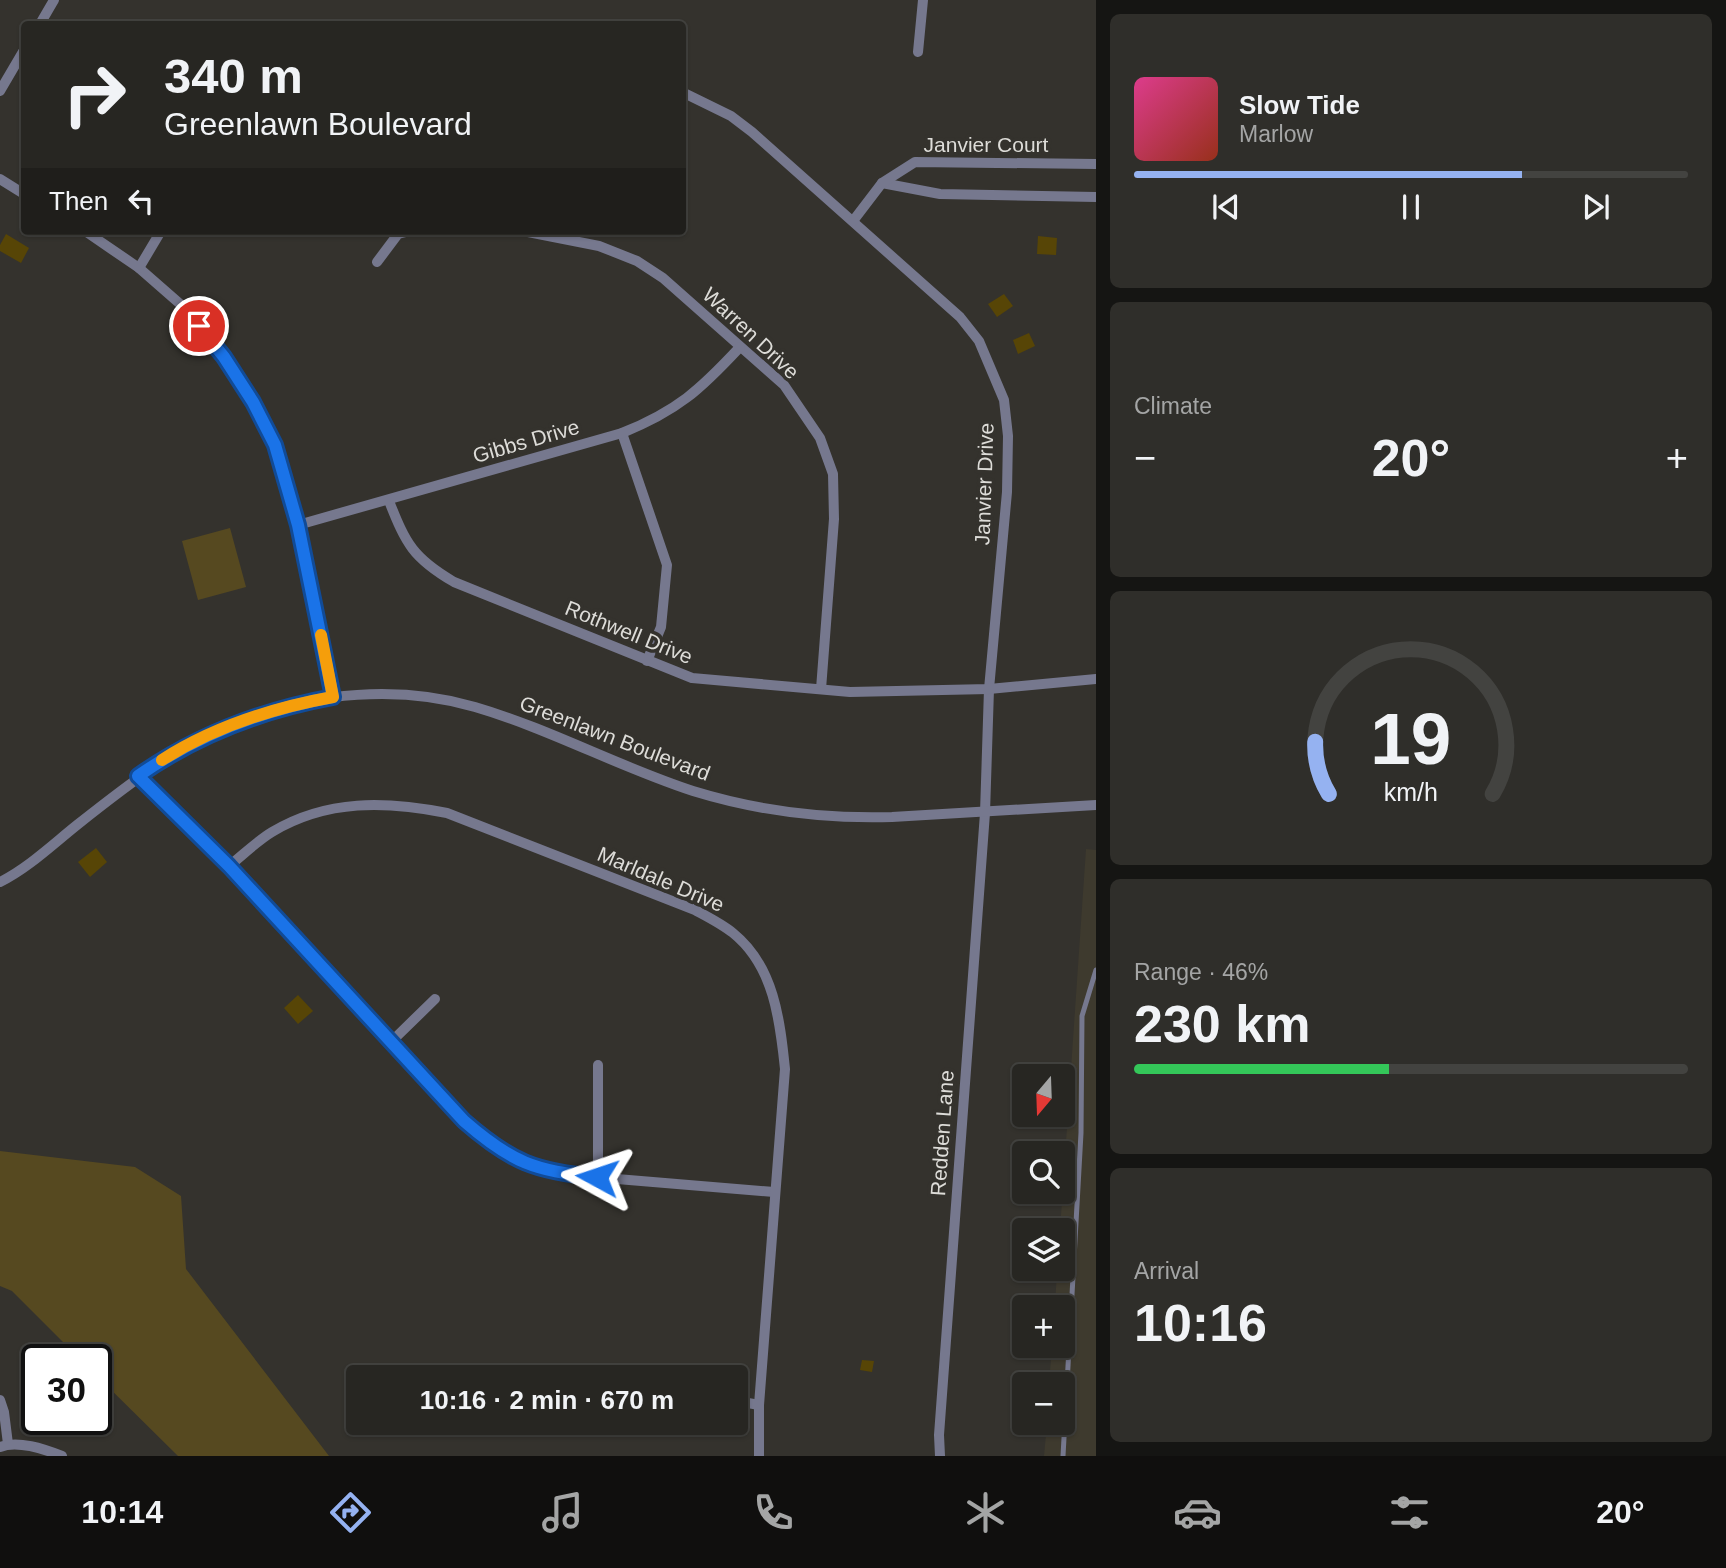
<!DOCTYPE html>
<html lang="en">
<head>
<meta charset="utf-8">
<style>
	:root { --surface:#272622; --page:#2f2e2a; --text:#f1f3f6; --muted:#a4a5a5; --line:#434340; --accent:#95b2f1 }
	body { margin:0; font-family:Helvetica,sans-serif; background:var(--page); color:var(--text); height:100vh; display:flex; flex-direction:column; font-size:26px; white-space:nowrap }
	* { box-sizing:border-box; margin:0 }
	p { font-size:23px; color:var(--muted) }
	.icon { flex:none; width:38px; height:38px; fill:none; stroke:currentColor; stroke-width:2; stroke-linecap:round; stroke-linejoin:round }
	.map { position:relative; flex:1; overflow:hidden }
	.details { display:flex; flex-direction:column; gap:14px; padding:14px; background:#151513; width:630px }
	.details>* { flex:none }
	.hud { position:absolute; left:21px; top:21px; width:665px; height:214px; border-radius:7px; box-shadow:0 2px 5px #0004,0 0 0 2px var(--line); background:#272622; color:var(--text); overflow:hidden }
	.needle { width:46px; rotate:199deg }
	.controls { position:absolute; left:1012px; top:1064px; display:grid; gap:14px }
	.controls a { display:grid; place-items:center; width:63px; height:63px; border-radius:7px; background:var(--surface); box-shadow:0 2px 5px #0004,0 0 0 2px var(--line); font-size:35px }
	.speed { position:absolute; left:21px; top:1344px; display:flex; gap:14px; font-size:35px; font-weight:700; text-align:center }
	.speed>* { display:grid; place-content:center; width:91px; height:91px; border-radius:50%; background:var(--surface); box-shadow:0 2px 5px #0004,0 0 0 2px var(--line); line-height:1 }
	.speed .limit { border:4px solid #111; border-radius:10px; background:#fff; color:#111 }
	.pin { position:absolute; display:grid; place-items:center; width:60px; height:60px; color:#fff; margin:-30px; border:4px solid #fff; border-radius:50%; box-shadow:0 2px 7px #0007 }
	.me { position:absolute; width:77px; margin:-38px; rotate:275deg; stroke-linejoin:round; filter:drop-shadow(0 0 5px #0008) }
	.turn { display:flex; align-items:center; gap:24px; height:147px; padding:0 28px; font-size:32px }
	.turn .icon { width:91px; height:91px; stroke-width:2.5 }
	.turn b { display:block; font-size:49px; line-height:60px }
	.then { display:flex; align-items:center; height:66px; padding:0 28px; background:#0003; gap:14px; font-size:26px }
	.big { font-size:52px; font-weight:700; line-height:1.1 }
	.details .widget { flex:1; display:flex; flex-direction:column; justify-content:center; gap:10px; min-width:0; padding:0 24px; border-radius:10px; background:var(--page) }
	.details .dial { align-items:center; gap:0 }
	.dial svg { height:182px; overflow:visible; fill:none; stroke:var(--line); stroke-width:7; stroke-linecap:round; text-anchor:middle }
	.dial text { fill:var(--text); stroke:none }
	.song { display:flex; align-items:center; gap:21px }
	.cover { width:84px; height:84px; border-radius:10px; background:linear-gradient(135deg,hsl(330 70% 55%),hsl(10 70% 35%)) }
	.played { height:7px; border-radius:4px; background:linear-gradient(90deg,var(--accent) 70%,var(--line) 70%) }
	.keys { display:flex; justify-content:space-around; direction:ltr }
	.heat { display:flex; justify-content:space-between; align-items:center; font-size:38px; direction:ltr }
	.charge { height:10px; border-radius:5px; background:linear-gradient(90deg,#34c759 46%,var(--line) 0) }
	.trip { position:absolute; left:346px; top:1365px; width:402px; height:70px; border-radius:7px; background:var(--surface); box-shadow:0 2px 5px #0004,0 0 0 2px var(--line); font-weight:700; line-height:70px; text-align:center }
	.tabs { display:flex; height:112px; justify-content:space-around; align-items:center; background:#100f0e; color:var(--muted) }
	.tabs .icon { width:49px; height:49px }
	.tabs .current { color:var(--accent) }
	.tabs b { font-size:32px; color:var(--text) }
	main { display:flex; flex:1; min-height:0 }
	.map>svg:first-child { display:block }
	.built { fill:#3e3a2e }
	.green { fill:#564920 }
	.building { fill:#574506 }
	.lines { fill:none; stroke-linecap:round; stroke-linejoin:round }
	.lane { stroke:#76788e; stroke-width:5 }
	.street { stroke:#76788e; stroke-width:10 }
	.route-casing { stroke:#114b97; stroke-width:18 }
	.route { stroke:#1a73e8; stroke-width:12 }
	.slow { stroke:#f59e0b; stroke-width:12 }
	.labels { text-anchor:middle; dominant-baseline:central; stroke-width:7; stroke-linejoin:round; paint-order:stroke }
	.street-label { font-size:21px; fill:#dddcd8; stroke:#34322d }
</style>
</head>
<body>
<main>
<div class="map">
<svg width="1096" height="1456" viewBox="0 0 1096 1456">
	<rect width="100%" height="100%" fill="#34322d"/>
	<path class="built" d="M1086 849 1096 850V1456H1044L1047 1423H1062V1384H1049L1052 1346H1062V1307H1055L1057 1269H1062V1230H1060Z"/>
	<g class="green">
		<path d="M230 528 246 587 198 600 182 541Z"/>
		<path d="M0 1151 135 1167 181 1196 186 1269 329 1456H178L96 1375V1360H81L12 1291 0 1286Z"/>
	</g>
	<g class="building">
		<path d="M6 234 29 248 21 263 0 251V245Z"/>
		<path d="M1038 236 1057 238 1056 255 1037 254Z"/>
		<path d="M1004 294 1013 306 997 317 988 304Z"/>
		<path d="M1029 333 1035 346 1018 354 1013 340Z"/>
		<path d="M96 848 107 862 90 877 78 862Z"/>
		<path d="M298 995 313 1011 298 1024 284 1008Z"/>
		<path d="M862 1360 874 1361 872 1372 860 1370Z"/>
	</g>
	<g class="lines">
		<path class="lane" d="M1063 1456 1081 1133 1082 1016 1096 970"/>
		<g class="street">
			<path d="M40 24 54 0"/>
			<path d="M918 52 923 0"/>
			<path d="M0 91 24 50"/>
			<path d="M682 92 731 116 752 132 960 317 979 341 1004 400 1008 436 1007 492 989 689 985 813 939 1435 940 1456"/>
			<path d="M0 179 24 194"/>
			<path d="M882 183 940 194 1096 197"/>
			<path d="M853 221 882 183 915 162 1096 164"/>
			<path d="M85 231 139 268 187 310 224 357 253 402 275 445 298 525 333 697"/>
			<path d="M523 231 599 246 637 261 663 278 784 385 820 438 833 474 834 519 821 689"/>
			<path d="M377 262 398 234 410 231"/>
			<path d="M139 268 161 231"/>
			<path d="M622 433 667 565 661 627 647 661"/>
			<path d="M389 501C406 544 413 558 454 582L692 678 850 692 989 689 1096 679"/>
			<path d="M298 525 622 433C677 411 700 390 740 347"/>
			<path d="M138 776 229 866 464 1121 491 1145 520 1162 557 1174 774 1192"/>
			<path d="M229 866C243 855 257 841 272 832 327 799 386 801 447 813L695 910C708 917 722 924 733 933 774 966 780 1020 785 1069L759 1405V1456"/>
			<path d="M0 882C28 868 52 845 77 825 130 783 177 746 241 721 314 692 400 685 475 707 550 729 619 767 693 791 758 811 824 819 892 817L1096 805"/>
			<path d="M392 1041 435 999"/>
			<path d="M598 1177V1065"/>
			<path d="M556 1377 572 1374 592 1377"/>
			<path d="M0 1400 4 1412 8 1444"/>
			<path d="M737 1401 759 1405"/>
			<path d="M0 1447C18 1440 44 1449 62 1456"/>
		</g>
	</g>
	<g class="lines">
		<g class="route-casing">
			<path id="route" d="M199 326 224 357 253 402 275 445 298 525 333 697C262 710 198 734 138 776L229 866 464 1121C511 1162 536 1172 597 1177"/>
		</g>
		<use href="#route" class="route"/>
		<path class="slow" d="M162 760C215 726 272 708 333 697L321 635"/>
	</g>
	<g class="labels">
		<g class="street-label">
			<text x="986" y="144">Janvier Court</text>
			<text transform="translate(751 333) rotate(43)">Warren Drive</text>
			<text transform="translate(526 441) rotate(-16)">Gibbs Drive</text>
			<text transform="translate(984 484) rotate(-88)">Janvier Drive</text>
			<text transform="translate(629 632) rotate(22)">Rothwell Drive</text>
			<text transform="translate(615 738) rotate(21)">Greenlawn Boulevard</text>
			<text transform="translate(661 879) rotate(23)">Marldale Drive</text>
			<text transform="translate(942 1133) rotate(-86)">Redden Lane</text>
		</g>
	</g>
</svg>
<div class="controls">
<a><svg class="needle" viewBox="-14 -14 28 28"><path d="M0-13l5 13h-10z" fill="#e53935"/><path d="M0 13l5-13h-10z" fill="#a4a5a5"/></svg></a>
<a><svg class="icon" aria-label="search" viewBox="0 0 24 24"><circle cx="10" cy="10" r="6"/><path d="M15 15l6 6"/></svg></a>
<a><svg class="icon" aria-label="layers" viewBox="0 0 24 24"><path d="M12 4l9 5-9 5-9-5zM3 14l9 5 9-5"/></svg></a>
<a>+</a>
<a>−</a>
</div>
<div class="speed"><div class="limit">30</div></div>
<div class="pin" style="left:199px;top:326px;background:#d93025"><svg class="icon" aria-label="arrive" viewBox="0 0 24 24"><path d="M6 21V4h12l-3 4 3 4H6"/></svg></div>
<svg class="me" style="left:597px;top:1177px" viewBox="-20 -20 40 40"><path d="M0-17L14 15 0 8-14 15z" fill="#1a73e8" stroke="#fff" stroke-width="4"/></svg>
<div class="trip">10:16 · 2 min · 670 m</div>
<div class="hud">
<div class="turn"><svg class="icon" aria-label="right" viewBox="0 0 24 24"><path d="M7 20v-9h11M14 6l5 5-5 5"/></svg><div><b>340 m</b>Greenlawn Boulevard</div></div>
<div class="then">Then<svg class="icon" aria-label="left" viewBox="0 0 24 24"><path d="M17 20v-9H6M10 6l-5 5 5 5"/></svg></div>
</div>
</div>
<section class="details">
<div class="widget">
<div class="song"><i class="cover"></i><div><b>Slow Tide</b><p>Marlow</p></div></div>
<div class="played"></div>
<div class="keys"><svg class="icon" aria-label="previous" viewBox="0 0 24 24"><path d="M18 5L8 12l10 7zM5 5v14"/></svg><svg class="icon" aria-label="pause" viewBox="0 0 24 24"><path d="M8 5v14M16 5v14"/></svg><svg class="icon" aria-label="next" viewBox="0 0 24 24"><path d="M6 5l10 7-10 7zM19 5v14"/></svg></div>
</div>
<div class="widget"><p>Climate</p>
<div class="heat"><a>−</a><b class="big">20°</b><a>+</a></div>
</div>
<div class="widget dial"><svg viewBox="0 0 100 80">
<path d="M14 69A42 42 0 1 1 86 69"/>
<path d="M14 69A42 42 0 0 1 8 46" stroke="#95b2f1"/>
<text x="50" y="56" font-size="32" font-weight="700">19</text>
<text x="50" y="72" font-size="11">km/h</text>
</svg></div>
<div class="widget"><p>Range · 46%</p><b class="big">230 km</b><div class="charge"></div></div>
<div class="widget"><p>Arrival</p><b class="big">10:16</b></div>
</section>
</main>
<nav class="tabs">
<b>10:14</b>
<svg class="icon current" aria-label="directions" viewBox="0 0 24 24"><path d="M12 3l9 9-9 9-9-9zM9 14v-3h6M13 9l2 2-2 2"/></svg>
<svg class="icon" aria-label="music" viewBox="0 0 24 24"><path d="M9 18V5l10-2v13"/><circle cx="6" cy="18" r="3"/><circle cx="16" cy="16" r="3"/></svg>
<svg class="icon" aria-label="phone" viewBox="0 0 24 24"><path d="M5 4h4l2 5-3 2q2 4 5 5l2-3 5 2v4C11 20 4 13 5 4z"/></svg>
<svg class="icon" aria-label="climate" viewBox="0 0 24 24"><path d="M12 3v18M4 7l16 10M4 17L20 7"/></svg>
<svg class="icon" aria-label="car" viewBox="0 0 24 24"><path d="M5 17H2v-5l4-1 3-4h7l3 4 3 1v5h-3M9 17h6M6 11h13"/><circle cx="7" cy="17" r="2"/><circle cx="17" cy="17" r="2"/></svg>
<svg class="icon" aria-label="filters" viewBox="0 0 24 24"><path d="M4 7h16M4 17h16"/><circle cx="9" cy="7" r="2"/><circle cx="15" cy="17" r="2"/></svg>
<b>20°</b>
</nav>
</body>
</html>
